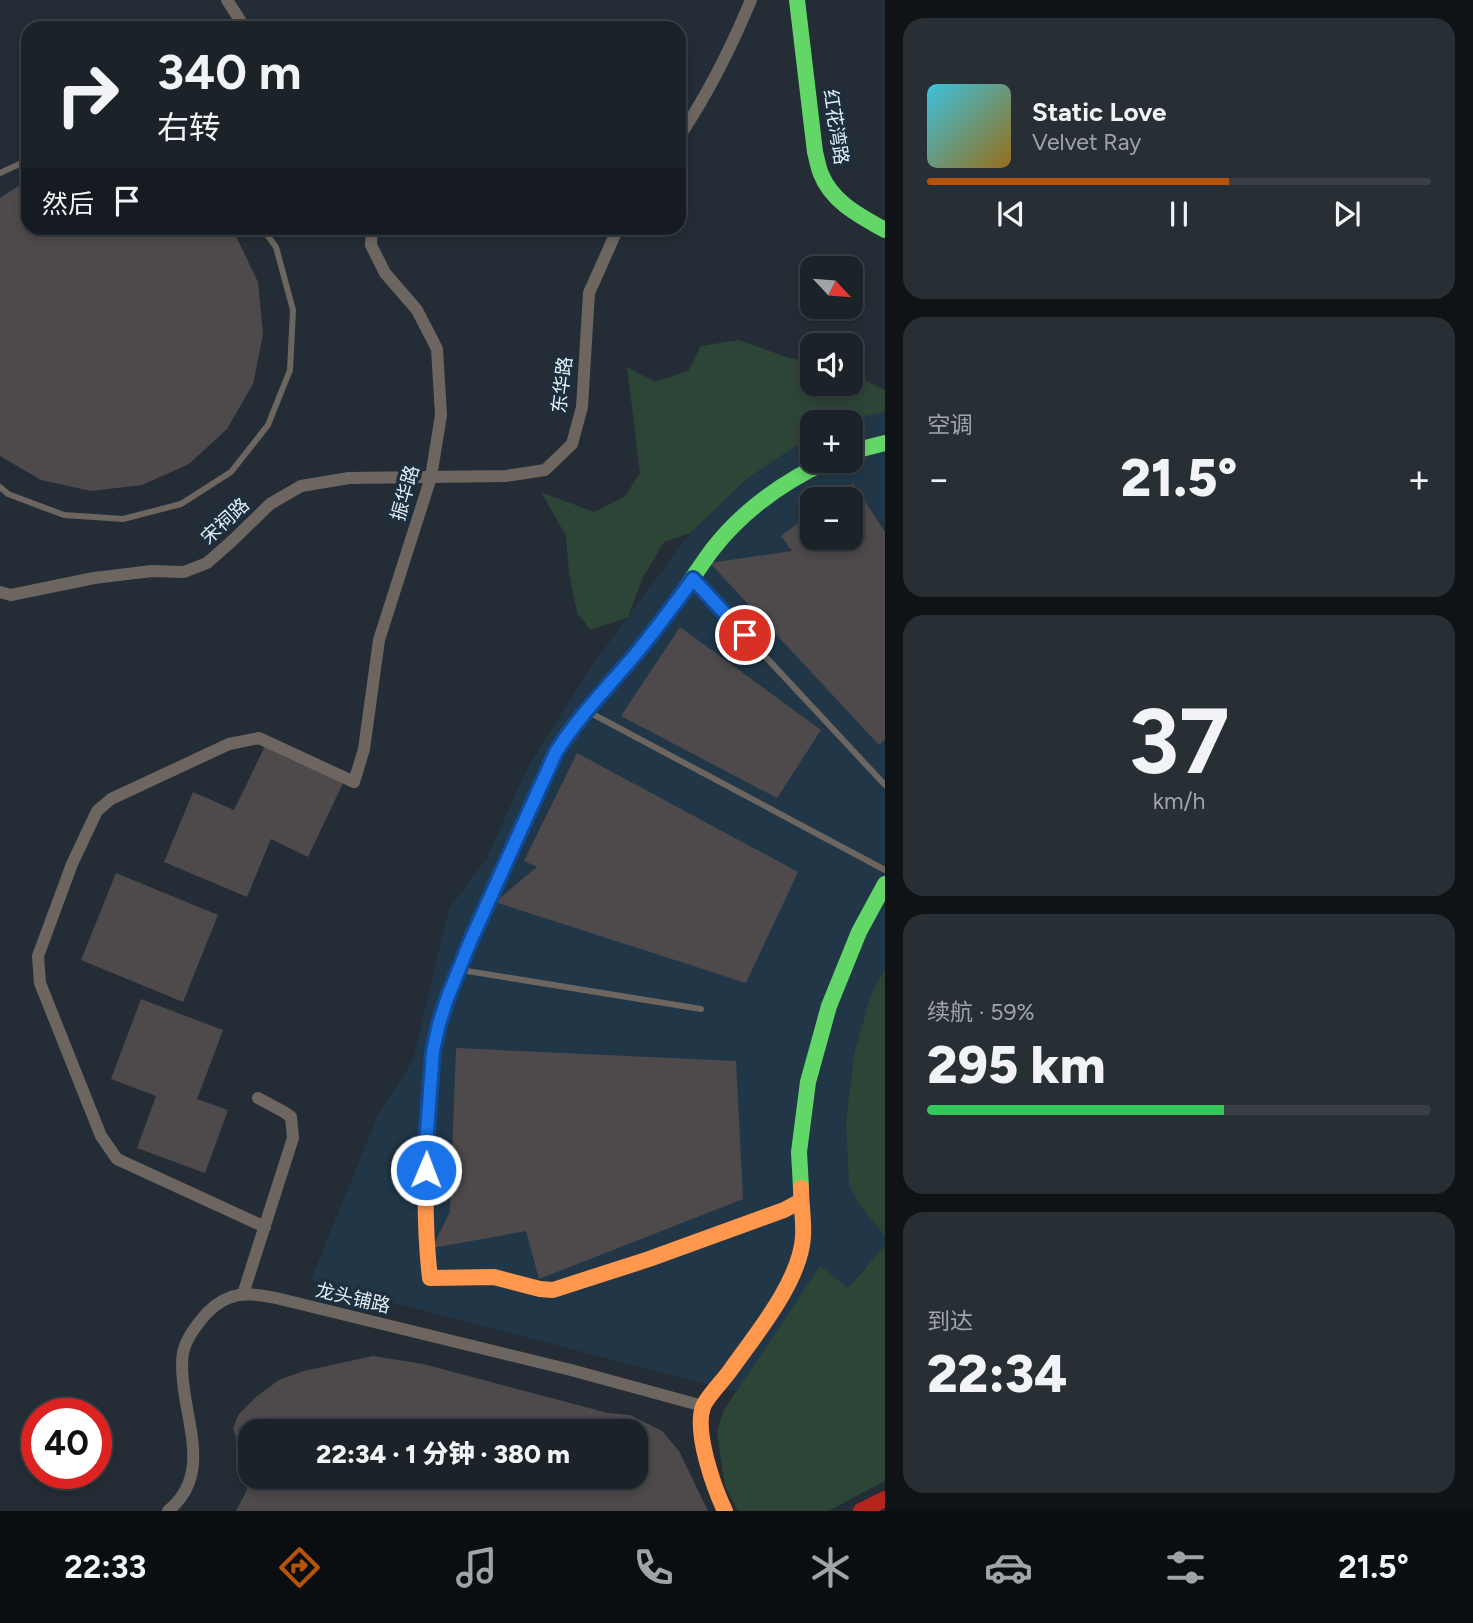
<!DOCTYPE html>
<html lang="zh">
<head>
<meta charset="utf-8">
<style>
	:root { --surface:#1b2228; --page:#282f34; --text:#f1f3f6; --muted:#a0a4a8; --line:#393f45; --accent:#b45309 }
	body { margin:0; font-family:Figtree,"Noto Sans SC",sans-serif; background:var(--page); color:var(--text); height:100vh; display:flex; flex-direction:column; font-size:26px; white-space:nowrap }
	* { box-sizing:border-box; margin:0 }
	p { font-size:23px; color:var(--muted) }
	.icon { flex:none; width:38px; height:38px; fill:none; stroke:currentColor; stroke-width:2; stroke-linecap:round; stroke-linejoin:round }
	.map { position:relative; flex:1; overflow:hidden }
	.sheet { display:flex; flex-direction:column; gap:18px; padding:18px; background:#0f1316; width:588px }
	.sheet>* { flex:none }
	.banner { position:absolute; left:21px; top:21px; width:665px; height:214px; border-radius:21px; box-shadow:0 4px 10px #0003,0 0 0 2px var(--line); background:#1b2228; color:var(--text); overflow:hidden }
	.needle { width:46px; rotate:116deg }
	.buttons { position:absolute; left:800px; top:256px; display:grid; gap:14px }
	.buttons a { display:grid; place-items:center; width:63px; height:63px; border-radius:14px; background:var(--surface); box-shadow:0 4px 10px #0003,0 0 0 2px var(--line); font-size:35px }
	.speed { position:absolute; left:21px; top:1398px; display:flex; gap:14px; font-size:35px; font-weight:700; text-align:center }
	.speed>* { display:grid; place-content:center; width:91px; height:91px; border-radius:50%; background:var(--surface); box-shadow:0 4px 10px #0003,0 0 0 2px var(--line); line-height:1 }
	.speed .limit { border:10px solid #d22; background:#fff; color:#111 }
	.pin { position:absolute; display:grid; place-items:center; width:60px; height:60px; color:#fff; margin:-30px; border:4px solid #fff; border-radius:50%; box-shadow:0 2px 7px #0007 }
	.me { position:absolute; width:77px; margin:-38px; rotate:1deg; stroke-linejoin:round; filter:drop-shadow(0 0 5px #0008) }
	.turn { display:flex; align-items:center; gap:24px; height:147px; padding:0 21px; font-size:32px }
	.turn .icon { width:91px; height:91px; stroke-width:2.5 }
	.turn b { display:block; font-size:49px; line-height:60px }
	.then { display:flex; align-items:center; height:66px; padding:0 21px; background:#0003; gap:14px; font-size:26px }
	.big { font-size:52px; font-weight:800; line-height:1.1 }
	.sheet .tile { flex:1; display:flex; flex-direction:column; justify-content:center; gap:10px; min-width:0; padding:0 24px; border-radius:21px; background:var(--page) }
	.sheet .dial { align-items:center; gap:0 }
	.dial b { font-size:91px; line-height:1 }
	.song { display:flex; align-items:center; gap:21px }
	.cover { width:84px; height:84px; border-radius:10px; background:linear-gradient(135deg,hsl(190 70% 55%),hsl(40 70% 35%)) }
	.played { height:7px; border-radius:4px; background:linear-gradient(90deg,var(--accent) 60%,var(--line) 60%) }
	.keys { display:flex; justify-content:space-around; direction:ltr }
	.heat { display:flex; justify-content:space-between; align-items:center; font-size:38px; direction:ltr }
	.charge { height:10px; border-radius:5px; background:linear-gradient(90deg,#34c759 59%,var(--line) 0) }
	.trip { position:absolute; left:238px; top:1419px; width:410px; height:70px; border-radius:21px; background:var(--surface); box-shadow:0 4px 10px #0003,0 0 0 2px var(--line); font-weight:800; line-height:70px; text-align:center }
	.menu { display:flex; height:112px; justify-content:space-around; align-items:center; background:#0b0e10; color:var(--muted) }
	.menu .icon { width:49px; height:49px }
	.menu .active { color:var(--accent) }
	.menu b { font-size:32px; color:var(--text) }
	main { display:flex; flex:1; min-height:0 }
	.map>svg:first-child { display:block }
	.built { fill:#213748; fill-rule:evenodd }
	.green { fill:#2d4536 }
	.building { fill:#4e4a4c; fill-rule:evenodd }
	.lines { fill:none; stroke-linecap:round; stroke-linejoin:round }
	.lane { stroke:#6d6660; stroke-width:6 }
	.street { stroke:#6d6660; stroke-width:12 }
	.fast { stroke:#63d668; stroke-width:16 }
	.slow { stroke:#ff974d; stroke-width:16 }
	.jam { stroke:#b3261e; stroke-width:16 }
	.route-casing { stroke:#114b97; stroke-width:18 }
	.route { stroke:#1a73e8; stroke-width:12 }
	.labels { text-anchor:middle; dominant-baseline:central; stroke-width:7; stroke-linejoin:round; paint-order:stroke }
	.street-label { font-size:19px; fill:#e2edf6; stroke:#1d2e3c }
</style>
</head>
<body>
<main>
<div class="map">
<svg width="885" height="1511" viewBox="0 0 885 1511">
	<rect width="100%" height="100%" fill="#242d35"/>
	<path class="built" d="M885 412V969L871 994 854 1054 846 1121 858 1203 885 1236V1245L847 1288 820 1267 736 1392 326 1285 311 1280 378 1115 413 1060 449 909 487 858 528 767 593 664 690 533 749 477 812 435V460H850V422H848L862 417ZM812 499H850V537H812Z"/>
	<g class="green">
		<path d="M739 340 786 357 812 363V383H850L851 374 885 390V412L862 417 848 422H812V435L749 477 690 533 664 542 642 579 628 617 591 630 577 613 569 572 566 536 541 492 594 512 625 496 640 473 627 367 655 382 688 371 701 346Z"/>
		<path d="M885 969V1236L858 1203 849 1185 846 1121 854 1054 871 994Z"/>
		<path d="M885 1245V1481L828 1511H738L725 1486 720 1454 717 1431 724 1410 820 1266 848 1288Z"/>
	</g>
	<g class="building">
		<path d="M28 180V228H230L234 232 258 282 263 334 253 384 227 429 189 464 142 485 91 491 41 480 0 456V198Z"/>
		<path d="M853 483 885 532V740L879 745 710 563 792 551 781 536 812 513V537H850V499H832Z"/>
		<path d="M680 627 821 730 777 798 621 716Z"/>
		<path d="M266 744 344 781 308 857 271 839 247 897 164 862 193 792 234 810Z"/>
		<path d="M577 753 798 872 746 983 495 902 537 867 524 861Z"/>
		<path d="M116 873 218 915 183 1002 81 960Z"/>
		<path d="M141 999 223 1030 197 1099 228 1110 205 1173 137 1148 156 1096 111 1079Z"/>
		<path d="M456 1048 736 1061 743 1199 539 1279 526 1231 432 1248 450 1212Z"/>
		<path d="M373 1356 423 1364 608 1413 630 1415 662 1431 679 1451 708 1511H236L247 1490 248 1475 233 1428 239 1414 257 1396 279 1380 304 1371ZM250 1432H635V1477H250Z"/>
	</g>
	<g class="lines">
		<g class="lane">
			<path d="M0 173 28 160"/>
			<path d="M0 487 8 494 64 515 123 519 181 504 231 472 268 425 290 370 293 310 276 247 262 228"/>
			<path d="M694 580 885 785"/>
			<path d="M587 711 885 870"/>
			<path d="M461 970 701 1009"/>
		</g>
		<g class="street">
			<path d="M227 0 245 28"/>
			<path d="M679 137C708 94 731 48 751 0"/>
			<path d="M0 592 11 595 94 578 152 571 184 572 207 563 232 541 270 504 301 486 349 478 506 476 545 470 572 444 582 407 589 293 618 228"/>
			<path d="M265 1227 117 1159 101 1136 40 983 38 956 72 864 97 811 111 799 229 744 259 738 354 782 364 749 379 640 431 477 441 415 437 349 417 310 385 273 371 245 372 228"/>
			<path d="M243 1294 293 1138 291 1117 284 1112 258 1098"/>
			<path d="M168 1511C211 1476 187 1427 183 1381 182 1371 181 1358 184 1349 188 1335 198 1323 207 1313 228 1291 248 1292 276 1298L571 1370 703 1406"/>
		</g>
		<g class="fast">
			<path d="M797 0 815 152C817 159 818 167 821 174 832 202 860 216 885 230"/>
			<path d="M850 452 885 443"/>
			<path d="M604 691C624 668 644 645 662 621 680 598 695 573 712 550 743 510 784 481 830 460"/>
			<path d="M801 1188 799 1152 808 1082 829 1006 859 932 885 884"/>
		</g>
		<g class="slow">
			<path d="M430 1097C425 1157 423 1218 430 1278L494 1277 540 1289 553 1290 649 1259 784 1210 801 1201"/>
			<path d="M725 1511C714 1488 694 1432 703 1407 706 1397 725 1379 732 1368 757 1333 800 1281 803 1237 804 1221 801 1204 801 1188"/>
		</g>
		<g class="jam">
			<path d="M430 1097 433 1051 439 1024 447 999 470 942 556 752 572 727 604 691"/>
			<path d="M861 1511 885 1499"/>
		</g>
	</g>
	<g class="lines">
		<g class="route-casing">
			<path id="route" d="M426 1170V1145L433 1051 439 1024 447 999 470 942 556 752C578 717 607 688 634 656 655 631 674 605 693 579L745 635"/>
		</g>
		<use href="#route" class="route"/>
	</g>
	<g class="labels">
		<g class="street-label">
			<text transform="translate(836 127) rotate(81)">红花湾路</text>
			<text transform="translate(562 385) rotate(-83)">东华路</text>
			<text transform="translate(405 493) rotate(-74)">振华路</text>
			<text transform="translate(225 521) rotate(-43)">宋祠路</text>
			<text transform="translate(353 1298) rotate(13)">龙头铺路</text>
		</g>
	</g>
</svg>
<div class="buttons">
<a><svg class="needle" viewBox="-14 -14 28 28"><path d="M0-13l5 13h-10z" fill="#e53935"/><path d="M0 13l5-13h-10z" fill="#a0a4a8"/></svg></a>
<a><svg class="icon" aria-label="sound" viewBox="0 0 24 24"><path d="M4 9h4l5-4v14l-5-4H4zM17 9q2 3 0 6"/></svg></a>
<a>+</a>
<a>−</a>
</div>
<div class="speed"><div class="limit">40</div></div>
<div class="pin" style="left:745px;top:635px;background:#d93025"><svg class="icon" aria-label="arrive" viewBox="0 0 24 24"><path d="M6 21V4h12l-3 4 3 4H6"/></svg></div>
<svg class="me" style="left:426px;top:1170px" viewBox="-20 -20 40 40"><circle r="17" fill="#1a73e8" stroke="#fff" stroke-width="3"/><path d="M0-11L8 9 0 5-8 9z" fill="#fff"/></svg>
<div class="trip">22:34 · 1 分钟 · 380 m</div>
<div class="banner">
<div class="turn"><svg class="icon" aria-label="right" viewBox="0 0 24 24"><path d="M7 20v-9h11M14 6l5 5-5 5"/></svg><div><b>340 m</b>右转</div></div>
<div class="then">然后<svg class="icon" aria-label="arrive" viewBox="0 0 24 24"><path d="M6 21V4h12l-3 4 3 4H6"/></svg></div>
</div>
</div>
<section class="sheet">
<div class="tile">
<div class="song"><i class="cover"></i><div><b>Static Love</b><p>Velvet Ray</p></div></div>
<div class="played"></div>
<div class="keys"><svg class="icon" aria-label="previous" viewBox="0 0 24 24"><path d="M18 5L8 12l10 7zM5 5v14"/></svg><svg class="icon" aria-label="pause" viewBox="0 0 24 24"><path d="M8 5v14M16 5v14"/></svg><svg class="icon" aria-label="next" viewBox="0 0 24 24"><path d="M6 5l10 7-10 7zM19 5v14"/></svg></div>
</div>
<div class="tile"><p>空调</p>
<div class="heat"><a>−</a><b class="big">21.5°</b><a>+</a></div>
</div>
<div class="tile dial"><b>37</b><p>km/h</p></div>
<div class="tile"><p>续航 · 59%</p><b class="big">295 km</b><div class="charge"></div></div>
<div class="tile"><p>到达</p><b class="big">22:34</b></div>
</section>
</main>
<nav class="menu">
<b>22:33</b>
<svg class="icon active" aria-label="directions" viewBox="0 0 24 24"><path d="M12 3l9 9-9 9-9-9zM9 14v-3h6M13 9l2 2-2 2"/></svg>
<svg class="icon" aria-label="music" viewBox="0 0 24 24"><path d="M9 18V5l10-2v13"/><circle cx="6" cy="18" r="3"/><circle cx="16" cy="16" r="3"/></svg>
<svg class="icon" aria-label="phone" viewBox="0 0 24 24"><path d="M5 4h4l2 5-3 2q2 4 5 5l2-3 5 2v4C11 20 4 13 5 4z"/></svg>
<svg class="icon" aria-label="climate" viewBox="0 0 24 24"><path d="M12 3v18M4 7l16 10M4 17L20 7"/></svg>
<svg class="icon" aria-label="car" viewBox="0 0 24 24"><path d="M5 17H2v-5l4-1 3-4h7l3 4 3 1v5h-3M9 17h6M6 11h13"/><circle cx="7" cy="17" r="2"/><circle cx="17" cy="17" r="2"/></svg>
<svg class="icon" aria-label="filters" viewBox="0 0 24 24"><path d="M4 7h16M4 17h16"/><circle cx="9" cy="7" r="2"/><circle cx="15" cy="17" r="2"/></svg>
<b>21.5°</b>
</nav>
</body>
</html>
